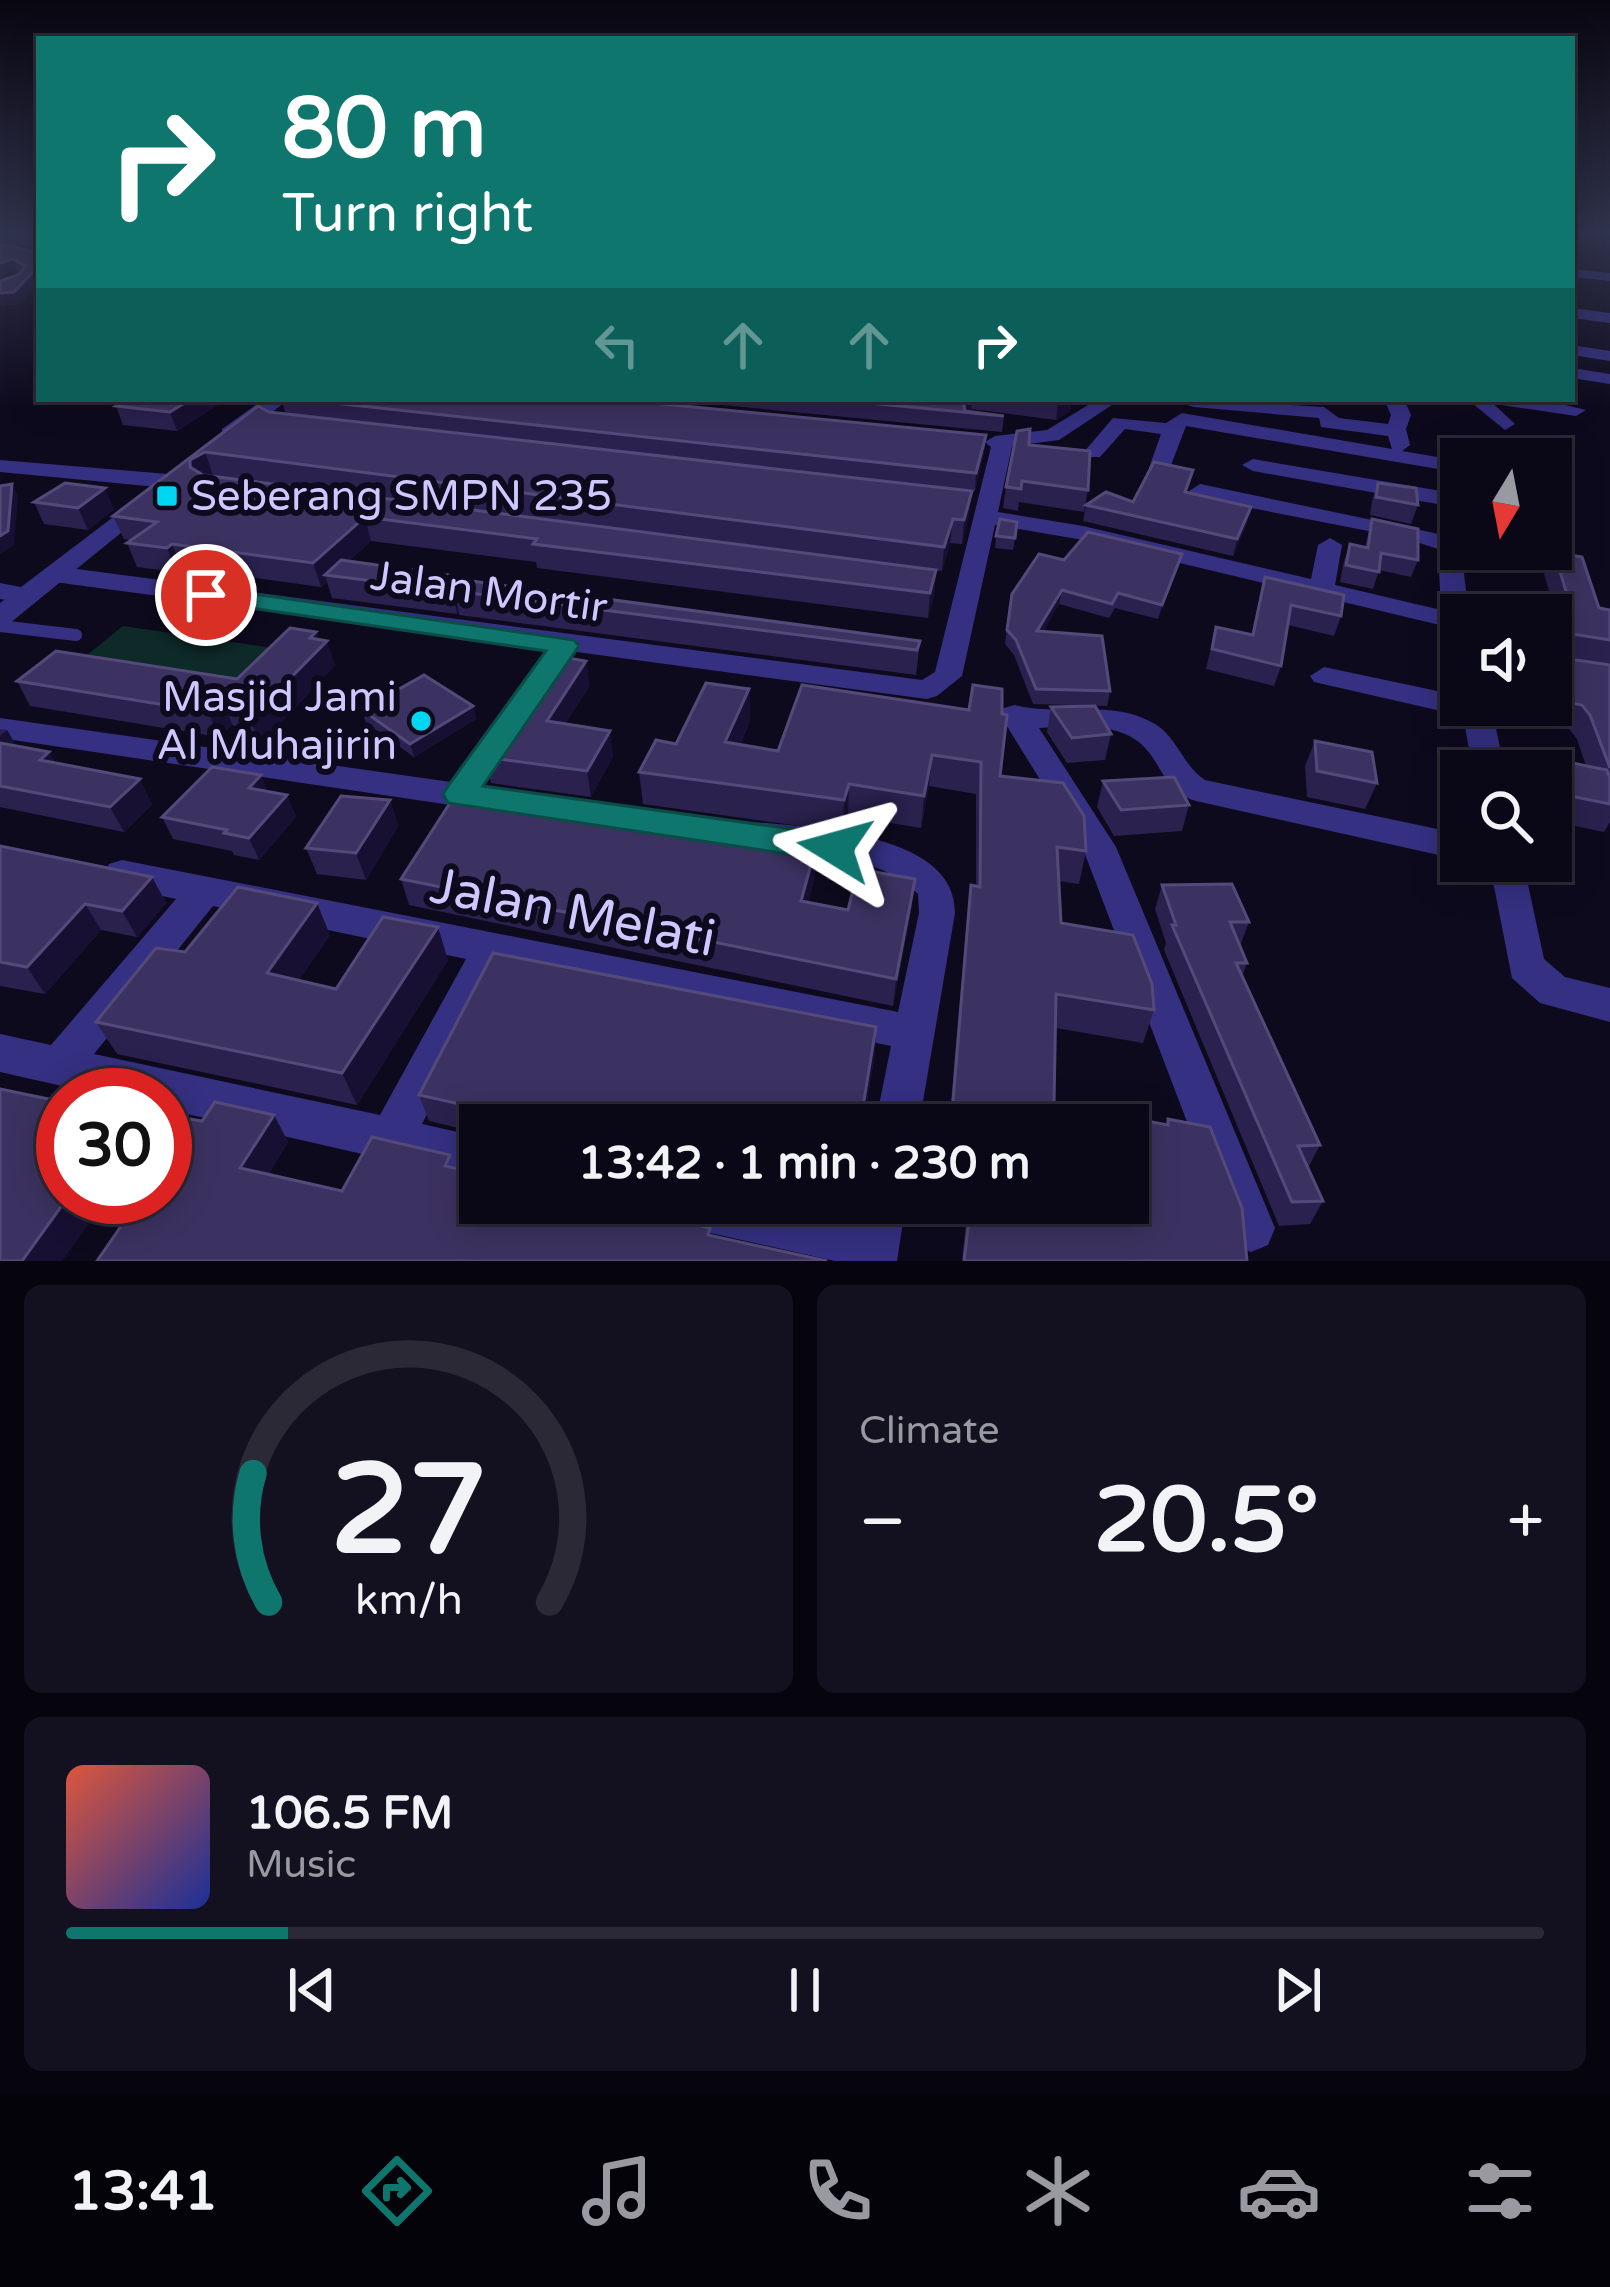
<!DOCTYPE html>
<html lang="en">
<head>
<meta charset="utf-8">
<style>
	:root { --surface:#0a0816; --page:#13111f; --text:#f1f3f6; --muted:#999aa1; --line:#2a2935; --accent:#0f766e }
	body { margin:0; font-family:"Varela Round",sans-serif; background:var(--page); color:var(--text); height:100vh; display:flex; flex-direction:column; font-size:45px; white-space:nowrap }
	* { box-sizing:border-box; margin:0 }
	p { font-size:39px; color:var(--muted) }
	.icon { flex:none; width:66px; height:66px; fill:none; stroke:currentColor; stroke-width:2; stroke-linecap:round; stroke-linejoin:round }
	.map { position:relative; height:1261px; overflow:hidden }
	.details { display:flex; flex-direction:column; gap:24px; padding:24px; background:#06040c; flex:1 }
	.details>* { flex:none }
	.guide { position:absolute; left:36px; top:36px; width:1539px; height:366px; border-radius:0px; box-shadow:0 6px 30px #0003,0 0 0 3px var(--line); background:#0f766e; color:#fff; overflow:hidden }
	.needle { width:78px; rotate:190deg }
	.controls { position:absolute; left:1440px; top:438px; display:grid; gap:24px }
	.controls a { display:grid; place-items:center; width:132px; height:132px; border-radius:0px; background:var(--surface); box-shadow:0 6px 30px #0003,0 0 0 3px var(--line); font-size:60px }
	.speed { position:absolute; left:36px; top:1068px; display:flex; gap:24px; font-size:60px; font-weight:700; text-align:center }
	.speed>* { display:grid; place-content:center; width:156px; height:156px; border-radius:50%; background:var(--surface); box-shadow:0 6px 30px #0003,0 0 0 3px var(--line); line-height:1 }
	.speed .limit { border:18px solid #d22; background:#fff; color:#111 }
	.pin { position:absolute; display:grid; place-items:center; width:102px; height:102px; color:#fff; margin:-51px; border:6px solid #fff; border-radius:50%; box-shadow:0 3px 12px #0007 }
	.me { position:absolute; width:132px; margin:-66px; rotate:278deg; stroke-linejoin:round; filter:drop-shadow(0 0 9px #0008) }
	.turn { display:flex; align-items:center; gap:42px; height:252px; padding:0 48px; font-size:54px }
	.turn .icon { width:156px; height:156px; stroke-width:2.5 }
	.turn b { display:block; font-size:84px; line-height:102px }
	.lanes { display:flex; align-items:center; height:114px; padding:0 48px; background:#0003; justify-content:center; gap:60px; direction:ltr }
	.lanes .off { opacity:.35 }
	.big { font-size:90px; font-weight:700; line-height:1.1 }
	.details .card { flex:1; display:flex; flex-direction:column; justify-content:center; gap:18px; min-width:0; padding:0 42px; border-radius:18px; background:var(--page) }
	.details .dial { align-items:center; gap:0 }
	.dial svg { height:312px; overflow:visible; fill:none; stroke:var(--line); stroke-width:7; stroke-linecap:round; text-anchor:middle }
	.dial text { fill:var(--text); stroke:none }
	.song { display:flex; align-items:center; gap:36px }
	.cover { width:144px; height:144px; border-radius:18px; background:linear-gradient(135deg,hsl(10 70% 55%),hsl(230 70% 35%)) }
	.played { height:12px; border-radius:6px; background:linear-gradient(90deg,var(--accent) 15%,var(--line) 15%) }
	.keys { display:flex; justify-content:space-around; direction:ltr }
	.heat { display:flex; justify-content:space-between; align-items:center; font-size:66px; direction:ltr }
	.details .tiles { flex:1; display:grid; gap:24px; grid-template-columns:1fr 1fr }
	.card:last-child { grid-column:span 2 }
	.trip { position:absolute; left:459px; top:1104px; width:690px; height:120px; border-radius:0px; background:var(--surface); box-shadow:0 6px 30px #0003,0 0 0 3px var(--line); font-weight:700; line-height:120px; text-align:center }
	.tab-bar { display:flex; height:192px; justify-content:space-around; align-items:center; background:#040309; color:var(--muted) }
	.tab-bar .icon { width:84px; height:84px }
	.tab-bar .active { color:var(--accent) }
	.tab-bar b { font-size:54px; color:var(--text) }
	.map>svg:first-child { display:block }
	.green { fill:#0d2928 }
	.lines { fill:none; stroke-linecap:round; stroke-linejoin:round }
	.service { stroke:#353082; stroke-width:12 }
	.minor { fill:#353082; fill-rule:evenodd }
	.tertiary { fill:#353082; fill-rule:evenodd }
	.wall { fill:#2a214e; fill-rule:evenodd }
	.shaded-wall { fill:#181033 }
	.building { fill:#3c3261; stroke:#534a7a; stroke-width:3 }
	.route { fill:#0f766e; stroke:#0a4d48; stroke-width:3 }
	.poi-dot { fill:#00d6f2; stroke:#0e0a1e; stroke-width:4.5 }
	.labels { text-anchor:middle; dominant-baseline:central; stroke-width:12; stroke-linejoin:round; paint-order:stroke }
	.poi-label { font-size:42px; fill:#cfc7ff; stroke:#0e0a1e; text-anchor:start }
	.street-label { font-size:42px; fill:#cfc7ff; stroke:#0e0a1e }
	.near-street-label { font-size:51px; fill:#cfc7ff; stroke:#0e0a1e }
</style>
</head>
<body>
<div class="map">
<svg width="1610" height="1261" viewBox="0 0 1610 1261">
	<rect width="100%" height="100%" fill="#0e0a1e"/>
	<path class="green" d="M123 626 286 650 241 694 71 668Z"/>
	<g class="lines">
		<path class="service" d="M0 626 76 635"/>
		<g class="minor">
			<path d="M1572 269 1610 273V281L1572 277Z"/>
			<path d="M1572 308 1610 313V323L1572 318Z"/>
			<path d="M1572 345 1610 351V361L1572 355Z"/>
			<path d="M1572 368 1610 374V384L1572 378Z"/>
			<path d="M1098 399H1121L1059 440 1012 446 998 512 1083 526 1311 579 1318 545 1330 538 1342 545 1335 585 1441 610 1438 549 1404 538 1200 498 1189 491 1200 484 1439 534 1443 505 1253 471 1242 465 1253 459 1447 492 1453 481 1461 479V549L1469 615H1461V651L1451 649 1444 626 1083 540 995 525 962 676 937 696 927 699 54 582 41 574 54 566 922 680 935 672 991 447 985 442 995 436 1047 430Z"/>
			<path d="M1135 399H1159L1149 405Z"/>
			<path d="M1186 399 1324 407 1339 418 1388 424 1391 415 1384 399H1404L1411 415 1406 429 1410 445 1402 451 1461 461V473L1186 426 1168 473H1152L1149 468 1161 434 1125 429 1100 457H1086L1083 453 1113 418 1166 423 1182 413 1392 449 1388 436 1321 427 1319 418 1194 407 1187 405Z"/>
			<path d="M1467 399H1488L1515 424 1505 430Z"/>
			<path d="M1491 399H1540L1586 410 1576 416 1501 405Z"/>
			<path d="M0 460 168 474 179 481 168 488 0 472Z"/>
			<path d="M0 583 37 590 41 595 28 603 0 599Z"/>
			<path d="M1324 667 1461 696V705H1491L1505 771H1473L1463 716 1314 682 1310 676Z"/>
			<path d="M1015 705C1060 717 1112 698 1155 724 1177 737 1183 766 1205 780L1461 834V860L1196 801C1161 791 1162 758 1136 740 1110 722 1068 727 1039 728L1116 847 1275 1228 1268 1245 1251 1252 1234 1245 1083 849 1000 715 1004 708Z"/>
			<path d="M0 718 451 782 495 722H517L521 729 483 786 503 791 507 799 503 807 491 811 0 738Z"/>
			<path d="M534 793 657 811 669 814 674 823 669 832 657 835 522 813 517 805 522 797Z"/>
			<path d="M730 820C791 827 956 827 955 913L919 1125H875L891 1046 502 966 422 1124 480 1137V1181L165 1109V1095H102L0 1072V1034L51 1045 176 899 109 884 104 874 109 864 122 860 898 1012 919 913 918 894C866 842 783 862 718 842L713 833 718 824ZM213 906 466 959 380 1115 94 1054Z"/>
			<path d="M1489 861H1523L1544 959 1565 977 1610 988V1022L1540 1003 1512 978Z"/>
			<path d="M656 1203H788L857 1218 860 1203H906L897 1261H835L679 1226 662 1220Z"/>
		</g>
		<g class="tertiary">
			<path d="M264 399H289L238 439H222V429Z"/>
			<path d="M145 493 158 501 154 506 10 623 0 626V603Z"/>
		</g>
	</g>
	<g class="wall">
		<path d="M0 232H39V284L19 304 0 306V281L21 273 18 271 0 277V244L34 252 38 247 0 243Z"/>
		<path d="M128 399H227L177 431 123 425 116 406Z"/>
		<path d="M281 399H611L986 435 984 452 975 491 286 414Z"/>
		<path d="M659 399H1072L1070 411 1056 420 971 409 965 411 1004 416 1002 432Z"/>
		<path d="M258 406 269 412 972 491 969 514 962 544 950 543 942 571H936L934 595 928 618 537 568 536 562 371 541 349 561 465 580 920 641 916 675 459 615V612L457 614 332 598 327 582 321 587 182 568 176 572 137 567 127 543 131 540 124 539 113 516ZM213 475 862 561 210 476Z"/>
		<path d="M1029 445 1088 490 1084 512 1019 502 1018 511 1003 508 1006 487Z"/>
		<path d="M1193 470 1187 492 1247 523 1233 556 1083 521 1086 505 1133 502Z"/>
		<path d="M1378 483 1418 505 1411 524 1370 515 1372 501Z"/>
		<path d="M34 502 114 509 88 530 44 524Z"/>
		<path d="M1372 519 1418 560 1411 577 1379 570 1373 589 1340 582 1344 561 1350 544 1365 547Z"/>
		<path d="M996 536 1015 538 1013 550 995 548Z"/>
		<path d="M1554 552 1599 608 1610 610V822L1604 832 1551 821V771H1508L1518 752 1586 766 1577 739 1569 729 1498 715 1495 705H1551V615H1531L1540 596 1551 598 1544 574Z"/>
		<path d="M1182 554 1178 567 1158 619 1115 608 1109 618 1059 604 1043 632 1110 691 1107 706 1033 704 1014 655 1005 644 1008 616 1064 560Z"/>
		<path d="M1265 577 1341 616 1334 636 1288 625 1281 666 1274 686 1206 669 1216 627 1251 635Z"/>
		<path d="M319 640 335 665 261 744 250 742 232 724 219 737 30 706 17 681 237 679Z"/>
		<path d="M590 685 565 724 613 756 591 797 491 783 485 757Z"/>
		<path d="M749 689 750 720 740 745 778 751 969 710 1000 776 1086 851 1079 884 1059 881 1061 923 1154 1010 1143 1043 1056 1028 1054 1104 1166 1124 1168 1119 1247 1261H962L968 1203H1128V1125H949L967 918 971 885 976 886V794L929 786 921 828 848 816 843 832 643 804 639 772Z"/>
		<path d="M473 706 476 719 414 757 366 723 362 710Z"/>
		<path d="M1051 707 1111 734 1105 760 1067 763 1047 732Z"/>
		<path d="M0 729 7 730 16 746 49 752 55 763 152 804 124 832 0 807Z"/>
		<path d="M1315 741 1377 783 1365 809 1307 797 1305 766Z"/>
		<path d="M1103 781 1189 805 1182 831 1114 836 1097 807Z"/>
		<path d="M267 791 287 795 296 817 259 860 234 855 232 851 173 839 162 817Z"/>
		<path d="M390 800 398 826 366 880 317 874 306 848Z"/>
		<path d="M569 802 571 811 763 841 815 876 808 903 848 910 912 905 893 1006 409 905 401 879Z"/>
		<path d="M0 846 152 877 166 903 137 937 101 930 45 994 0 986Z"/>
		<path d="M1162 885 1249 922 1240 946 1247 963 1242 977 1320 1145 1308 1168 1323 1201 1310 1224 1279 1226 1164 950 1166 943 1155 909Z"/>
		<path d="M330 935 299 980 336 989 448 960 357 1105 117 1054 96 1022 185 952Z"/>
		<path d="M875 1053 863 1125H480V1133L429 1121 419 1095Z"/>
		<path d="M274 1115 288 1142 268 1175 342 1191 455 1168 480 1174 123 1223 93 1218 63 1197H165L202 1121Z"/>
		<path d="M795 1203H850L849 1212Z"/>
	</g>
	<g class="shaded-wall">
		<path d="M13 259 18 271 0 277V263Z"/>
		<path d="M39 266V284L19 304 0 306V293Z"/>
		<path d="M191 399H227L177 431 170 412Z"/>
		<path d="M962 399H972L971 409 960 412Z"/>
		<path d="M1065 399H1072L1070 411 1056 420 1058 403Z"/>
		<path d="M986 435 984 452 975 491 976 473Z"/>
		<path d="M205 452 213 475 199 482 190 467V460Z"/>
		<path d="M12 484 18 497 14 545 0 554V536Z"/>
		<path d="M105 488 114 509 88 530 78 508Z"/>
		<path d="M972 491 969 514 962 544 964 520Z"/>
		<path d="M1251 507 1247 523 1233 556 1237 539Z"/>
		<path d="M365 517 371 541 333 576 325 575 327 582 321 587 313 563Z"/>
		<path d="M953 519 950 543 942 571 944 547Z"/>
		<path d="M172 544 182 568 176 572 167 548Z"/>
		<path d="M1182 554 1178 567 1158 619 1162 605Z"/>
		<path d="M936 570 934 595 928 618 930 593Z"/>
		<path d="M464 577 468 593 454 591 459 612 457 614 452 591Z"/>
		<path d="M1062 590 1059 604 1035 646 1037 631Z"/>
		<path d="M316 632 321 647 327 641 335 665 261 744 250 719Z"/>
		<path d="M586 661 590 685 551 746 547 721Z"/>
		<path d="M749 689 750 720 727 774 725 742Z"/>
		<path d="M222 699 232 724 219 737 208 712Z"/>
		<path d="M473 706 476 719 414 757 410 744Z"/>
		<path d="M7 730 21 754 0 755V736Z"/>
		<path d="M610 731 613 756 591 797 587 771Z"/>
		<path d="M49 752 63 777 40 760Z"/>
		<path d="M932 755 929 786 921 828 924 796Z"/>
		<path d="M261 775 270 797 249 788Z"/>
		<path d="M140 779 152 804 124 832 110 807Z"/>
		<path d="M849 784 848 816 843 832 844 800Z"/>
		<path d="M287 795 296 817 259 860 249 838Z"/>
		<path d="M390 800 398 826 366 880 356 853Z"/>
		<path d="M815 850V876L802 928 801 901Z"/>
		<path d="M152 877 166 903 137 937 122 911Z"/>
		<path d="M915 879 912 905 893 1006 896 979Z"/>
		<path d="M317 903 330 935 282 1005 267 973Z"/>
		<path d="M85 904 101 930 45 994 27 967Z"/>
		<path d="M438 927 448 960 357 1105 342 1073Z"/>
		<path d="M876 1027 875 1053 863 1125H860Z"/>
		<path d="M274 1115 288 1142 256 1195 240 1168Z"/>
		<path d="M68 1197H76L93 1218 62 1261H22Z"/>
	</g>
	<g class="building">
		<path d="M8 232H39V266L14 292 0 293V281L20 274 25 266 13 259 0 263V244L34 252 39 247 38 237Z"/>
		<path d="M128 399H191L170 412 116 406Z"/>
		<path d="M297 399H611L986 435 976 473Z"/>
		<path d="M827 399H963L965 411 1004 416Z"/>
		<path d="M1024 399H1065L1058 403Z"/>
		<path d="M258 406 269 412 972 491 964 520 953 519 944 547 205 452 190 460V467L203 475 936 570 930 593 533 544 537 539 365 517 313 563 172 544 167 548 127 543 157 522 113 516Z"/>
		<path d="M1030 429 1029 445 1090 451 1088 490 1022 481 1021 489 1006 487 1017 431Z"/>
		<path d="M1154 462 1193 470 1185 492 1251 507 1237 539 1086 505 1106 492 1133 502Z"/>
		<path d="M65 483 105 488 78 508 34 502Z"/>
		<path d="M1378 483 1416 488 1418 505 1376 497Z"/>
		<path d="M12 484 8 531 0 536V486Z"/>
		<path d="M1000 519 1017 522 1015 538 996 536Z"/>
		<path d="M1372 519 1418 529V560L1381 553 1379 572 1346 565 1350 544 1368 548Z"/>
		<path d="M1088 532 1182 554 1162 605 1118 593 1112 604 1062 590 1037 631 1102 636 1110 691 1036 689 1016 640 1007 630 1012 594 1039 554 1064 560Z"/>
		<path d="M1554 552 1582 557 1599 608 1610 610V640L1560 632 1562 658 1610 665V768L1590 715 1582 705 1551 699V668L1562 670 1551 633V615H1546L1540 596 1569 601Z"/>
		<path d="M341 560 464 577 452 591 325 575Z"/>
		<path d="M1265 577 1344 595 1341 616 1291 605 1281 666 1212 649 1216 627 1253 635Z"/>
		<path d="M464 580 920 641 917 650 454 591Z"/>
		<path d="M290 628 316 632 310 638 327 641 250 719 240 717 222 699 208 712 17 681 56 651 237 679Z"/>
		<path d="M556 656 586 661 547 721 610 731 587 771 485 757Z"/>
		<path d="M424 675 473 706 410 744 362 710Z"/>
		<path d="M706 683 749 689 725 742 778 751 802 685 969 710 973 685 1002 689V714L1007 715 1000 776 1063 783 1084 816 1086 851 1057 847 1061 923 1133 935 1152 984 1154 1010 1056 994 1054 1104 1168 1125V1119L1210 1127 1242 1208 1247 1261H964L971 1203H1128V1125H951L971 885 980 887 981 762 932 755 924 796 849 784 844 800 639 772 656 740 676 744Z"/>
		<path d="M1095 706 1111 734 1072 738 1051 707Z"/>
		<path d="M1315 741 1372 752 1377 783 1317 771Z"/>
		<path d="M0 743 49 752 40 760 140 779 110 807 0 786Z"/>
		<path d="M1518 752 1607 770 1610 779V804L1551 792V771H1523Z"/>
		<path d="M212 767 261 775 249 788 287 795 249 838 224 833 227 830 162 817Z"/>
		<path d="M1174 777 1189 805 1121 810 1103 781Z"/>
		<path d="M461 786 569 802 565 810 619 819 624 809 762 829 758 841 815 850 801 901 848 910 858 869 915 879 896 979 401 879Z"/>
		<path d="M341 796 390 800 356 853 306 848Z"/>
		<path d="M0 846 152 877 122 911 85 904 27 967 0 962Z"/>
		<path d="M1232 884 1249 922H1230L1247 963H1236L1320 1145 1298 1146 1323 1201 1292 1202 1172 925H1176L1162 885Z"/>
		<path d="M238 887 317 903 267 973 336 989 383 917 438 927 342 1073 96 1022 156 948 185 952Z"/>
		<path d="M493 953 876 1027 860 1125H554L419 1095Z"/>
		<path d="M0 1089 63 1102V1197H68L22 1261H0Z"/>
		<path d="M215 1102 274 1115 240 1168 342 1191 372 1137 450 1155 445 1166 480 1174V1203H604L710 1228 708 1235 827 1261H97L137 1203 102 1197H165V1115L202 1121Z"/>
	</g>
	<linearGradient id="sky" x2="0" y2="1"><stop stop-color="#080610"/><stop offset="0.57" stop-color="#30334c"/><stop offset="1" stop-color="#30334c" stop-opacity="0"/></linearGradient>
	<rect width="1610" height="409" fill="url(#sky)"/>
	<path class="route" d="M206 587 574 640 579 646 483 786 835 835 847 839 852 848 847 857 835 861 448 803 443 794 448 786 546 651 196 600 192 595Z"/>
	<g class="poi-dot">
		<rect x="155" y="484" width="24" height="24" rx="6"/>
		<circle cx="421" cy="721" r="12"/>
	</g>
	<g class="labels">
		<g class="poi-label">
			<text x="191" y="496">Seberang SMPN 235</text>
			<text x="397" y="697" text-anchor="end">Masjid Jami<tspan x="397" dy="48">Al Muhajirin</tspan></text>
		</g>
		<g class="street-label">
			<text transform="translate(489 592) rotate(8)">Jalan Mortir</text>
		</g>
		<g class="near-street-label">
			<text transform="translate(573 913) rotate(11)">Jalan Melati</text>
		</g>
	</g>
</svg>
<div class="controls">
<a><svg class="needle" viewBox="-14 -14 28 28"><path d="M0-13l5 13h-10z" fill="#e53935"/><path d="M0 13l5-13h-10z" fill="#999aa1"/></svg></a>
<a><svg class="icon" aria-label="sound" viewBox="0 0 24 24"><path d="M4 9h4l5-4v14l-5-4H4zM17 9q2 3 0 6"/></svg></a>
<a><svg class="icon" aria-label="search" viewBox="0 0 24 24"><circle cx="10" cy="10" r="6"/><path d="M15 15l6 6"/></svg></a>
</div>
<div class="speed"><div class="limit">30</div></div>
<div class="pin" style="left:206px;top:595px;background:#d93025"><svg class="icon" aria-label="arrive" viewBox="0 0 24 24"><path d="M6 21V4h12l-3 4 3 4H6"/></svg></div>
<svg class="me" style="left:835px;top:848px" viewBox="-20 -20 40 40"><path d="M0-17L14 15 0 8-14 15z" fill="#0f766e" stroke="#fff" stroke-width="4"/></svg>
<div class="trip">13:42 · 1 min · 230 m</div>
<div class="guide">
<div class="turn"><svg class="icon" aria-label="right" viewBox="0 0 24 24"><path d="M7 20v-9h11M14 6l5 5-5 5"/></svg><div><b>80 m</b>Turn right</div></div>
<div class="lanes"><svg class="icon off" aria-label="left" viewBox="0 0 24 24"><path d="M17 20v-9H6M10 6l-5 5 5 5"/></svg><svg class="icon off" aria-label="ahead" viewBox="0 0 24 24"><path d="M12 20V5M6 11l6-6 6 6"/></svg><svg class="icon off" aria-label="ahead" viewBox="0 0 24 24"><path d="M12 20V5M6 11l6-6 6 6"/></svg><svg class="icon" aria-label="right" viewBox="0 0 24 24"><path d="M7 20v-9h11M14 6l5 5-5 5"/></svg></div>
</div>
</div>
<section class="details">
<div class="tiles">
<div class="card dial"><svg viewBox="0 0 100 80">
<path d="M14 69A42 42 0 1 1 86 69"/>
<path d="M14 69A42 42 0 0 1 10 36" stroke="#0f766e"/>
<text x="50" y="56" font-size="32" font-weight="700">27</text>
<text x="50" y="72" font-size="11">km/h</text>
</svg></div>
<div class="card"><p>Climate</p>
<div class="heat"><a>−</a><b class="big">20.5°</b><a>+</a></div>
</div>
<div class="card">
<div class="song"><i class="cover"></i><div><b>106.5 FM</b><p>Music</p></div></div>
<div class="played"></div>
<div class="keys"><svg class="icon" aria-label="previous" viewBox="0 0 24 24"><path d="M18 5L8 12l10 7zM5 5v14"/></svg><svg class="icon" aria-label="pause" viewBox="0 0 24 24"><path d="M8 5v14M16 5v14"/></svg><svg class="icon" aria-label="next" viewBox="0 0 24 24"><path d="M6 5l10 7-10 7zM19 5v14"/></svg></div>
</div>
</div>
</section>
<nav class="tab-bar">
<b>13:41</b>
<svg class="icon active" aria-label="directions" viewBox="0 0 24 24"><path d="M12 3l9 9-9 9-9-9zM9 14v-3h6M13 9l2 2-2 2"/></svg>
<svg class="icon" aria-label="music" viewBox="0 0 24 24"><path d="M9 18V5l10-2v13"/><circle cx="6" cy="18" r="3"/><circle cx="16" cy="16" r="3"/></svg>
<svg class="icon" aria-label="phone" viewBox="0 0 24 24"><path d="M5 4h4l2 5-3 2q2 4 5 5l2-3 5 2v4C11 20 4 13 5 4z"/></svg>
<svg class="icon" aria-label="climate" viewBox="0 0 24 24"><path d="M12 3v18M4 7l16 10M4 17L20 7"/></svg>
<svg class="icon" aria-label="car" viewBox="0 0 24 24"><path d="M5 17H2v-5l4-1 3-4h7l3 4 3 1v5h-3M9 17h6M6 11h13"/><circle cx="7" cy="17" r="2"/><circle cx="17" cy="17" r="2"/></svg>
<svg class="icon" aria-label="filters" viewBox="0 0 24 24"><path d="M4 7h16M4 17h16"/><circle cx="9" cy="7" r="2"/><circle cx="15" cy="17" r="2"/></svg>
</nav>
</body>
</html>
